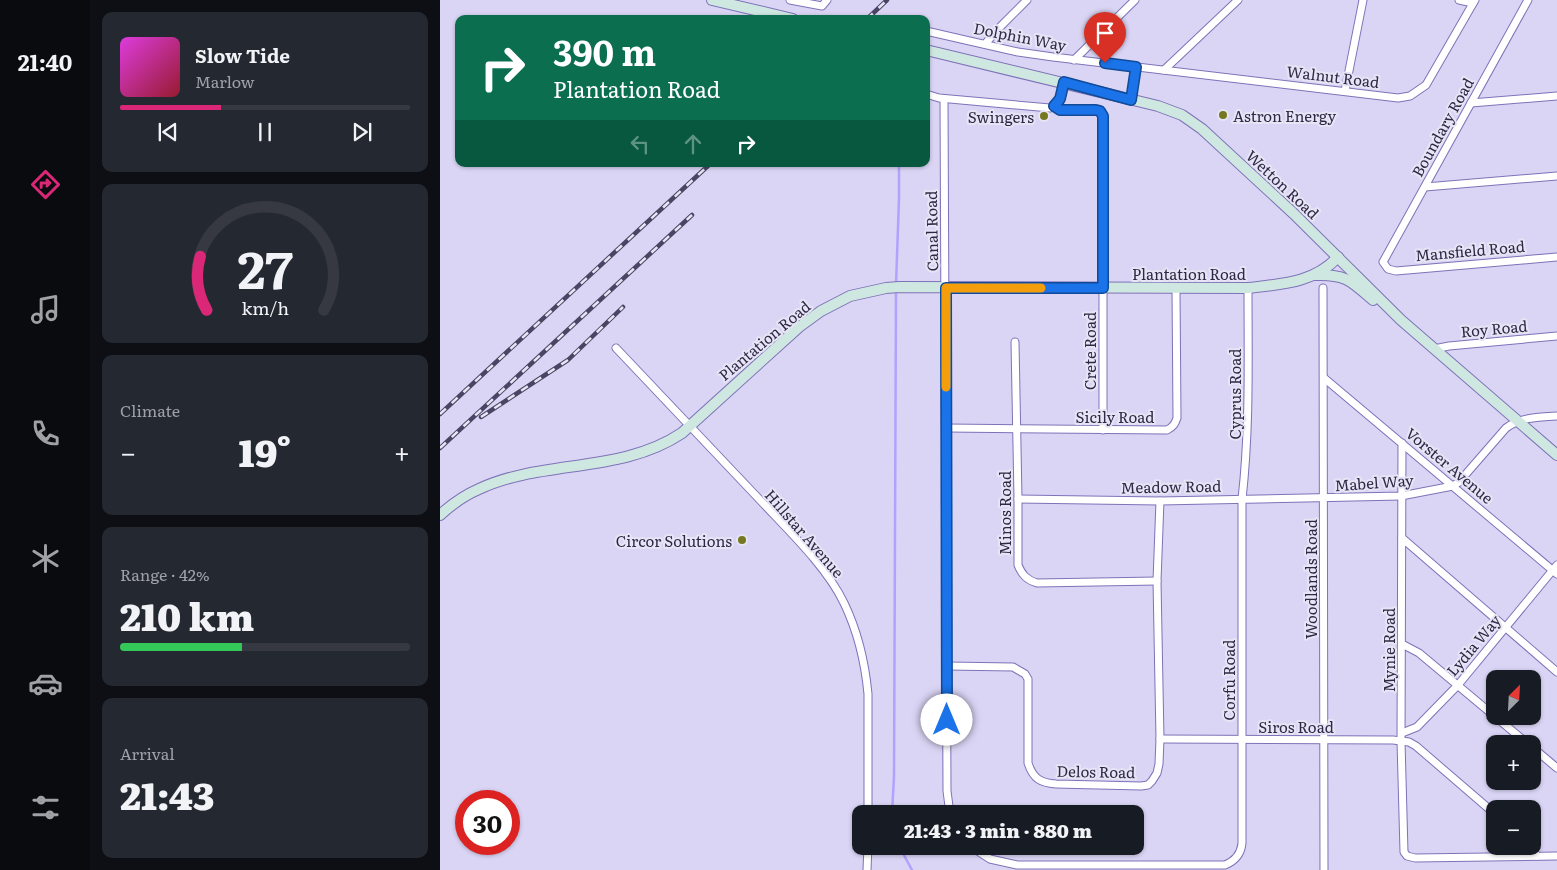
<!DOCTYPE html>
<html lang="en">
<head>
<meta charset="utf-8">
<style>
	:root { --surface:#171b24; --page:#242831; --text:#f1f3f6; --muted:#9ea1a6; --line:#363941; --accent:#db2777 }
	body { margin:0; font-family:Literata,serif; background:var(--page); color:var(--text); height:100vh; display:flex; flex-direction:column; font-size:19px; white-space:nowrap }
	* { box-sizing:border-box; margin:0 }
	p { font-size:16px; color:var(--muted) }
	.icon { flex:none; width:28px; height:28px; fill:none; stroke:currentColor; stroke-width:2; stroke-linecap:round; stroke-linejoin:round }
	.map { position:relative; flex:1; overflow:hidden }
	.sheet { display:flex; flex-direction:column; gap:12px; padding:12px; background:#0d0f14; width:350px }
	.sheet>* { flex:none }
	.hud { position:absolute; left:15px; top:15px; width:475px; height:152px; border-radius:10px; box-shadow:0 1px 4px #0004; background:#0b6e4f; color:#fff; overflow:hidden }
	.needle { width:32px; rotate:24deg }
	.controls { position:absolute; left:1046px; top:670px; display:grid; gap:10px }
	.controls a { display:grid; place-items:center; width:55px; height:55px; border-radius:10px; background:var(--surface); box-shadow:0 1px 4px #0004; font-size:25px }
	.speed { position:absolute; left:15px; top:790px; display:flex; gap:10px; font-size:25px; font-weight:700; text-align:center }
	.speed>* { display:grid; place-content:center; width:65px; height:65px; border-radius:50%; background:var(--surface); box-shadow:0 1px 4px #0004; line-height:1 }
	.speed .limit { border:8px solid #d22; background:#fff; color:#111 }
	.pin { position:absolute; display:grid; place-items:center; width:42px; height:42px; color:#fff; margin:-51px -21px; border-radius:50% 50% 50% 0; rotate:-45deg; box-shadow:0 0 5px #0007 }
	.pin .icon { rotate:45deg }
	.me { position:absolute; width:55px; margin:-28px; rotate:0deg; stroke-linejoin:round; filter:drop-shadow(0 0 4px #0008) }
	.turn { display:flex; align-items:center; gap:18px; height:105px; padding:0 15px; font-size:22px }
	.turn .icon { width:65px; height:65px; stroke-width:2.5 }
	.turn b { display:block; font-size:35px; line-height:42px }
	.lanes { display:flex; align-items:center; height:48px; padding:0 15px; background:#0003; justify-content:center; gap:25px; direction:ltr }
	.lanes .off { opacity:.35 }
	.big { font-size:38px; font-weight:800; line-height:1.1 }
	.sheet .tile { flex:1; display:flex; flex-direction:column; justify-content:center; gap:8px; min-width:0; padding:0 18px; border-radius:10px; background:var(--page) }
	.sheet .dial { align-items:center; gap:0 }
	.dial svg { height:130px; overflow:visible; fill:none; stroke:var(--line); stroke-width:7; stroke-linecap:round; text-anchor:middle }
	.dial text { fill:var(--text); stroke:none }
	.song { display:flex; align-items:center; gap:15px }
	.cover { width:60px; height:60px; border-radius:8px; background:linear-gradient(135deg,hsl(300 70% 55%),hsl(350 70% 35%)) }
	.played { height:5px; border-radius:2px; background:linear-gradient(90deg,var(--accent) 35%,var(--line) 35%) }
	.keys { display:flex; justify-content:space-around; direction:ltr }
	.heat { display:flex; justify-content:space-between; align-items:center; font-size:28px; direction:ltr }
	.charge { height:8px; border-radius:4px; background:linear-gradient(90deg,#34c759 42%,var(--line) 0) }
	.trip { position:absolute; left:412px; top:805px; width:292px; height:50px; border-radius:10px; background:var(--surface); box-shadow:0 1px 4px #0004; font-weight:800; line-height:50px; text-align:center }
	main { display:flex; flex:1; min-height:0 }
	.tab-bar { display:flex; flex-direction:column; width:90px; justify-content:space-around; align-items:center; background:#090b0e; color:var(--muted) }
	.tab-bar .icon { width:35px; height:35px }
	.tab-bar .selected { color:var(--accent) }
	.tab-bar b { font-size:22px; color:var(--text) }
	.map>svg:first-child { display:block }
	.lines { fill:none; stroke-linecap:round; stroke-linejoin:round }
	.stream { stroke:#b3a1fe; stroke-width:2.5 }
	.street-casing { stroke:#7f72b8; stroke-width:9 }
	.secondary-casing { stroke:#7f72b8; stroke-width:12 }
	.street { stroke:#fff; stroke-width:7 }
	.secondary { stroke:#cee8e1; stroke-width:10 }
	.rail-casing { stroke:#4b4564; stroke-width:4.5 }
	.rail { stroke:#e7e5f5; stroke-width:2.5; stroke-dasharray:8; stroke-linecap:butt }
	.route-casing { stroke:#114b97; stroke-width:12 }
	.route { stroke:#1a73e8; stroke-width:9 }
	.slow { stroke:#f59e0b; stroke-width:9 }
	.poi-dot { fill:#757821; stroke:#e7e5f5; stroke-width:2 }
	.labels { text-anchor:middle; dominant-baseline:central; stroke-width:4; stroke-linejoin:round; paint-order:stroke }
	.street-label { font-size:15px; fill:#2e2846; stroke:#e7e5f5 }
	.poi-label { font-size:15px; fill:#2e2846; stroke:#e7e5f5; text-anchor:end }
</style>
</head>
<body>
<main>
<nav class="tab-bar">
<b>21:40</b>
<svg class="icon selected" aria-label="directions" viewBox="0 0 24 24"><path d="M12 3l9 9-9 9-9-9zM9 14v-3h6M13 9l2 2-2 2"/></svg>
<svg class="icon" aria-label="music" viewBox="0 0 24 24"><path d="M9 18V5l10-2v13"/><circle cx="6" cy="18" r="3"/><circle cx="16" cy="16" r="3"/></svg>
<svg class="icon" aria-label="phone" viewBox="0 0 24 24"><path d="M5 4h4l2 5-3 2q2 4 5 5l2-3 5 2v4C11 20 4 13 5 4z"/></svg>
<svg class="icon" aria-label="climate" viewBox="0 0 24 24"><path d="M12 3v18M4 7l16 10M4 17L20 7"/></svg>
<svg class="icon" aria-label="car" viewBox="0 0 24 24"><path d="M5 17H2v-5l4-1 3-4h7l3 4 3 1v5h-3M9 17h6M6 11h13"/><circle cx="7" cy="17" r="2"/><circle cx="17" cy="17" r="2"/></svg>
<svg class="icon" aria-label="filters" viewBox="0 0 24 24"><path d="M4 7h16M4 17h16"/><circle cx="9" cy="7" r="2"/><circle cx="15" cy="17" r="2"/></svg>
</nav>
<section class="sheet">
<div class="tile">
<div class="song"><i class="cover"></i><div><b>Slow Tide</b><p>Marlow</p></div></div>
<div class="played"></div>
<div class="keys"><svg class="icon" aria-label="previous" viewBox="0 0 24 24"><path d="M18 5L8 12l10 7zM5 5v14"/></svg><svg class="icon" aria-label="pause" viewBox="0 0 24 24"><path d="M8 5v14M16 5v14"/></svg><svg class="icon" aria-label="next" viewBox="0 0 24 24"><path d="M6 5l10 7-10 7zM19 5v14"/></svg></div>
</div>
<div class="tile dial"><svg viewBox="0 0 100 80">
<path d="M14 69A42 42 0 1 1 86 69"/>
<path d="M14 69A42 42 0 0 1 10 36" stroke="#db2777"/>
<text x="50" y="56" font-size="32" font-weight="700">27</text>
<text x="50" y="72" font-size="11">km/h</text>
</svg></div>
<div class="tile"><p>Climate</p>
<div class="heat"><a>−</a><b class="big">19°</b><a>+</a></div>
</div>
<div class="tile"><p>Range · 42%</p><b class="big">210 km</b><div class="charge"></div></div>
<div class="tile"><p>Arrival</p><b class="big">21:43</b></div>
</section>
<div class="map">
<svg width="1117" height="870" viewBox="0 0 1117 870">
	<rect width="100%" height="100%" fill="#dad5f5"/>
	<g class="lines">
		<g class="stream">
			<path d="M456 285 459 199V164"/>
			<path d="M452 814 454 776 456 290"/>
			<path d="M459 846 472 870"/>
		</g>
		<g class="street-casing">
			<g id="street">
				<path d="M350 0 382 6 387 0"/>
				<path d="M1019 0 1033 3"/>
				<path d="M1088 0 943 262 948 269 956 271 1117 257"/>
				<path d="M486 31 578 52 613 57 958 98 970 96 986 85 1035 0"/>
				<path d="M545 44 559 28 587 0"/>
				<path d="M634 60 695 0"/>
				<path d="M724 70 798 0"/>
				<path d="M905 91 923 0"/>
				<path d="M486 94 499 98 610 108C620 104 622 92 624 82"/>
				<path d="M504 99 507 791 510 814"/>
				<path d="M691 100 695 67"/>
				<path d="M1031 103 1117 96"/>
				<path d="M613 106 620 110H656L660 111 663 115V430"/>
				<path d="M985 187 1117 176"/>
				<path d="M883 288 884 870"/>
				<path d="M575 342 578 499V565C582 575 587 580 597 583L717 581"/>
				<path d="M176 348C224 399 272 450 320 500 347 529 387 567 404 603 418 632 425 662 428 694V814"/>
				<path d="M994 349 1009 346 1117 336"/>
				<path d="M884 378 1117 574"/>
				<path d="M507 428 727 430C733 427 735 424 737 418L736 289"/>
				<path d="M962 443 961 741 964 852 967 856 975 858 1117 856"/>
				<path d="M578 499 720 501 961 496 1013 486 1019 482 1066 428C1081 417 1100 417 1117 416"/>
				<path d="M962 538 1117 672"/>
				<path d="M962 644 979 653 1088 744"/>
				<path d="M507 666 573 667 585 674 588 679V763C593 779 601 783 616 784L701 786 708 785 712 781 717 773 719 764 720 739 717 581 720 501"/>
				<path d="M962 733 977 727 1018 685 1117 565"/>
				<path d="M720 739 953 740 969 742 976 746 1055 814"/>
				<path d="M1092 747 1117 768"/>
				<path d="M530 846 550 859 577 865H785C795 861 801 854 802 843V499C810 429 808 359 808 288"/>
				<path d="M1090 846 1097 856"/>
				<path d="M427 870 428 846"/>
			</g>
		</g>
		<g class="secondary-casing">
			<g id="secondary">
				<path d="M272 0 353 19"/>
				<path d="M486 50 718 106 742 115 762 129 853 213 961 320 1117 455"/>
				<path d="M876 275C906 274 911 281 933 300"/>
				<path d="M0 515C11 505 25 495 39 489 103 459 181 474 242 433L359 327 381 311 410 296 446 288 459 287 808 288C842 284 874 283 898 257"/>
			</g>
		</g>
		<use href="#street" class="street"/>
		<use href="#secondary" class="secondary"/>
		<g class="rail-casing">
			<g id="rail">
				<path d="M427 19 447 0"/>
				<path d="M0 414 270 164"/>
				<path d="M41 417 128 360 183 307"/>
				<path d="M0 448 252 215"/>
			</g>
		</g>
		<use href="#rail" class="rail"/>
	</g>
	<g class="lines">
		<g class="route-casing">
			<path id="route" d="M507 720 506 288H663V116L660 111 656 110H620L614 106 620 99 624 82 691 100 696 67 665 63"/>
		</g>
		<use href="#route" class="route"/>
		<path class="slow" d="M506 387V288H601"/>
	</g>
	<g class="poi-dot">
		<circle cx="783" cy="115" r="5"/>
		<circle cx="604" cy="116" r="5"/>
		<circle cx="302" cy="540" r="5"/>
	</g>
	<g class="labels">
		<g class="street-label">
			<text transform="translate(580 36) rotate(11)">Dolphin Way</text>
			<text transform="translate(893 76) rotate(7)">Walnut Road</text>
			<text transform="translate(1002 127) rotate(-61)">Boundary Road</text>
			<text transform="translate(843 184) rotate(43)">Wetton Road</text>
			<text transform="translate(491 231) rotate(-91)">Canal Road</text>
			<text transform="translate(1030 250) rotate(-5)">Mansfield Road</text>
			<text x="749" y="273">Plantation Road</text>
			<text transform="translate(1054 328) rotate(-5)">Roy Road</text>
			<text transform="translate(324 340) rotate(-40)">Plantation Road</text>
			<text transform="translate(649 351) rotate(-90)">Crete Road</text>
			<text transform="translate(794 394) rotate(-90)">Cyprus Road</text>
			<text x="675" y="416">Sicily Road</text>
			<text transform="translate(1010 465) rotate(40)">Vorster Avenue</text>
			<text transform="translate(934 482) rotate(-4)">Mabel Way</text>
			<text transform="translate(731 486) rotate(-1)">Meadow Road</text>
			<text transform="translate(564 513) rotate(-90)">Minos Road</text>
			<text transform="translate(365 533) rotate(49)">Hillstar Avenue</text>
			<text transform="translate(870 579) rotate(-90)">Woodlands Road</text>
			<text transform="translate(1033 645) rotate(-50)">Lydia Way</text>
			<text transform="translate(948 650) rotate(-90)">Mynie Road</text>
			<text transform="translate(788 680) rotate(-90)">Corfu Road</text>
			<text x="856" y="726">Siros Road</text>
			<text transform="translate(656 771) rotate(1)">Delos Road</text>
		</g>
		<g class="poi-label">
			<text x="793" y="115" text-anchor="start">Astron Energy</text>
			<text x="594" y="116">Swingers</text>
			<text x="292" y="540">Circor Solutions</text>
		</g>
	</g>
</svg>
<div class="controls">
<a><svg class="needle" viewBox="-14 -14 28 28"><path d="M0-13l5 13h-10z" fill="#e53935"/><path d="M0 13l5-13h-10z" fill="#9ea1a6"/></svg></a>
<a>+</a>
<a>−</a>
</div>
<div class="speed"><div class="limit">30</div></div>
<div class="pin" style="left:665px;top:63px;background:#d93025"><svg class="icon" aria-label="arrive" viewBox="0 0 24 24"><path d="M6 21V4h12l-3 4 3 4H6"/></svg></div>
<svg class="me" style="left:507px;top:720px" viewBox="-20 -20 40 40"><circle r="19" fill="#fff"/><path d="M0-13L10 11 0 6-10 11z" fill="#1a73e8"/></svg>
<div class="trip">21:43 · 3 min · 880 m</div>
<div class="hud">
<div class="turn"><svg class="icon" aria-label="right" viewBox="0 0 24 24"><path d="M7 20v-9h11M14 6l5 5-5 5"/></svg><div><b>390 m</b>Plantation Road</div></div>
<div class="lanes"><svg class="icon off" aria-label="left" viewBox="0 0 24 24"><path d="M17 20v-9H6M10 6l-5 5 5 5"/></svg><svg class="icon off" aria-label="ahead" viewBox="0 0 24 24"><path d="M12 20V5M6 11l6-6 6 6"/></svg><svg class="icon" aria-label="right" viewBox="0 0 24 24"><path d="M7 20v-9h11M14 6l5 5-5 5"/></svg></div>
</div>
</div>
</main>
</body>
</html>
